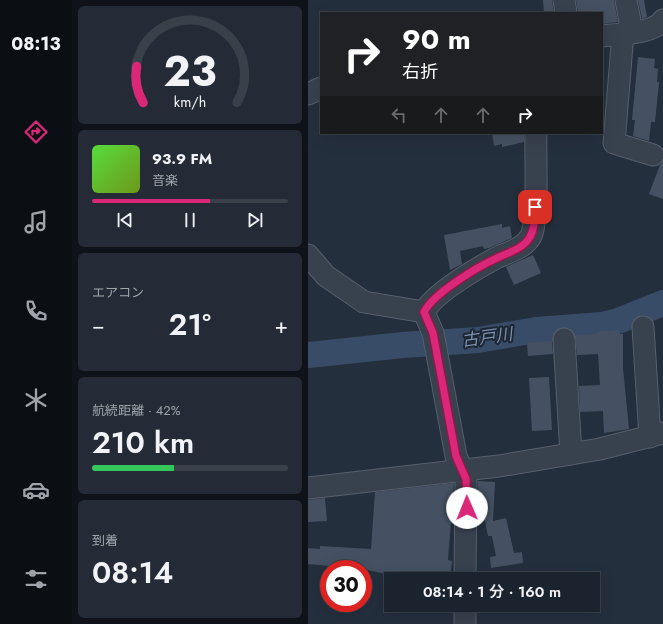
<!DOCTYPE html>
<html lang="ja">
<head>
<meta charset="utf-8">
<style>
	:root { --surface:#1b232e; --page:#242b36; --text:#f1f3f6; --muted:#a0a4aa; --line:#39404a; --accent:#db2777 }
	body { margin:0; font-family:Jost,"Noto Sans JP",sans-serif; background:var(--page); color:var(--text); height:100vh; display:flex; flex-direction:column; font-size:15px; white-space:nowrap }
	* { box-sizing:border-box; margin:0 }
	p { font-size:13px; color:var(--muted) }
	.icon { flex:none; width:22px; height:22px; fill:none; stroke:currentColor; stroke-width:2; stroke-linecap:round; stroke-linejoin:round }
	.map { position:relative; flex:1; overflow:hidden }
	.sheet { display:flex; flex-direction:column; gap:6px; padding:6px; background:#0f1319; width:236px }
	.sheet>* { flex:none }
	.guide { position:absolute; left:12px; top:12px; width:283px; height:122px; border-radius:0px; box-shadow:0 4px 16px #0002,0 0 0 1px var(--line); background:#202124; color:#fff; overflow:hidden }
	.speed { position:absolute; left:12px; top:560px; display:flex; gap:8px; font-size:20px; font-weight:700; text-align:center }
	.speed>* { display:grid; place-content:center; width:52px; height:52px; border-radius:50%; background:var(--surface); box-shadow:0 4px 16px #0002,0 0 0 1px var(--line); line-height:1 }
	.speed .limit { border:6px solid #d22; background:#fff; color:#111 }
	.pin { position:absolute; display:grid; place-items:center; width:34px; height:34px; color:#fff; margin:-17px; border-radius:8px; box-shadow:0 2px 6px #0006 }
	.me { position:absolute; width:44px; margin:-22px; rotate:359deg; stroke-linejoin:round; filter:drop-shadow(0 0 3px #0008) }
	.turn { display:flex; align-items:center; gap:14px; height:84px; padding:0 16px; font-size:18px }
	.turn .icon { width:52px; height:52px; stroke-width:2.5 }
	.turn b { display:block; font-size:28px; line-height:34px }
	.lanes { display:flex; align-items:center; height:38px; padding:0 16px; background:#0003; justify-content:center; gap:20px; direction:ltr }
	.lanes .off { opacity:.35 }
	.big { font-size:30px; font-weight:600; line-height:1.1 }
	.sheet .widget { flex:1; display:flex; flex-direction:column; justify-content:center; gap:6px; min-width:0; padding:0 14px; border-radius:6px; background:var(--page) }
	.sheet .dial { align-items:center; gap:0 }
	.dial svg { height:104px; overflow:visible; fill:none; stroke:var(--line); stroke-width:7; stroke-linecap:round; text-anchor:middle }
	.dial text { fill:var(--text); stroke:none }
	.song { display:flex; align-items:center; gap:12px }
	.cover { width:48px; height:48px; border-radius:6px; background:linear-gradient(135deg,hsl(110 70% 55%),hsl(80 70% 35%)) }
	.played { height:4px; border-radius:2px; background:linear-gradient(90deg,var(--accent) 60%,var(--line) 60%) }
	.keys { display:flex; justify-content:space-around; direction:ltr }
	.heat { display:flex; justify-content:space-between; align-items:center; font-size:22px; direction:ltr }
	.charge { height:6px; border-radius:3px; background:linear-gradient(90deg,#34c759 42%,var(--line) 0) }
	.trip { position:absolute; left:76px; top:572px; width:216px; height:40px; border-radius:0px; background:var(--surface); box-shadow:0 4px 16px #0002,0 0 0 1px var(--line); font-weight:600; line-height:40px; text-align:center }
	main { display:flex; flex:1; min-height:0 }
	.dock { display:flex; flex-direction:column; width:72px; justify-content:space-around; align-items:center; background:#0b0e12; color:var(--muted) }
	.dock .icon { width:28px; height:28px }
	.dock .selected { color:var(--accent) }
	.dock b { font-size:18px; color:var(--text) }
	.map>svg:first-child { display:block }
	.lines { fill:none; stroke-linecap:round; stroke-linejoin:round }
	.river { stroke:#394c67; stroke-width:26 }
	.building { fill:#455162 }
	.minor-casing { stroke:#565f6c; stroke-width:23 }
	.minor { stroke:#38414e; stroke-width:21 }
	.route-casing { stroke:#8e194d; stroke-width:10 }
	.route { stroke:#db2777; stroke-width:7 }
	.labels { text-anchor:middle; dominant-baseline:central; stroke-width:4; stroke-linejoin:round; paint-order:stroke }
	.water-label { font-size:17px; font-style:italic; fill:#7c92b1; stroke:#1d2633 }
</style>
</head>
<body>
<main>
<nav class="dock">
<b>08:13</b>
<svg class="icon selected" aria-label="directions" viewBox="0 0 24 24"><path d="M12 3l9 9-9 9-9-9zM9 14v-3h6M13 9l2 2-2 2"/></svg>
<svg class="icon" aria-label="music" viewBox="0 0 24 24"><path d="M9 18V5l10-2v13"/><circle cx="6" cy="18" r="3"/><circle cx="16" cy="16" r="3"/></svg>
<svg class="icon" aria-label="phone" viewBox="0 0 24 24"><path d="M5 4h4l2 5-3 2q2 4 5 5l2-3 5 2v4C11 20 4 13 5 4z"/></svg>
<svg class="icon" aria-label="climate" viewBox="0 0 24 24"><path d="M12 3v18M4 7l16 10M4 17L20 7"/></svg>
<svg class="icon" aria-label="car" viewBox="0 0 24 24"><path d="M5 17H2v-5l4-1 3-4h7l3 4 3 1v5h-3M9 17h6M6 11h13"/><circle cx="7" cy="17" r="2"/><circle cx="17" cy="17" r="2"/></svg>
<svg class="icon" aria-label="filters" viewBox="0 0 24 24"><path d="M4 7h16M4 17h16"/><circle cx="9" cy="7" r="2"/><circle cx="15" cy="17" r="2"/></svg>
</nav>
<section class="sheet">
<div class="widget dial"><svg viewBox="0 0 100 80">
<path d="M14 69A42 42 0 1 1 86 69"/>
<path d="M14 69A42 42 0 0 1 9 41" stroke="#db2777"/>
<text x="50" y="56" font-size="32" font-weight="700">23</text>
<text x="50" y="72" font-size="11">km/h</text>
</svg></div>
<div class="widget">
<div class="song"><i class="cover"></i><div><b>93.9 FM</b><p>音楽</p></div></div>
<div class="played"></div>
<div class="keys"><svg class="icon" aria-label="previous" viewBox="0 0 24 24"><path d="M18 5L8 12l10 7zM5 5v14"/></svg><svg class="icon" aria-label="pause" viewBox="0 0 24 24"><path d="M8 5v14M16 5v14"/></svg><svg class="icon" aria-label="next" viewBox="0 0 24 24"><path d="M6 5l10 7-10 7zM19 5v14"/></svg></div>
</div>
<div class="widget"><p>エアコン</p>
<div class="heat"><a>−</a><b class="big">21°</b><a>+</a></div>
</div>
<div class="widget"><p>航続距離 · 42%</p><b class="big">210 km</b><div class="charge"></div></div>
<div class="widget"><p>到着</p><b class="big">08:14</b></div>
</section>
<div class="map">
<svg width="355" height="624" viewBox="0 0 355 624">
	<rect width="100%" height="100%" fill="#242f3e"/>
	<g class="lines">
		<path class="river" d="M0 355 95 345 170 340 228 330 294 325 310 321 355 303"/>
	</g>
	<g class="building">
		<path d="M235 0H244L246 13H236Z"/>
		<path d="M268 0H306L310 22 294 24V13H270Z"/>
		<path d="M330 0H336L339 17 334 19Z"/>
		<path d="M330 57 347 59 346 68 350 69 349 82H351L347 122H343L341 141 325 136 327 120H324Z"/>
		<path d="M184 133H216V142L194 147V144L186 146Z"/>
		<path d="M355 161V199L341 194 352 165Z"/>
		<path d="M194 224V228L202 226 204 238 181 248 176 249 175 246 152 251 154 264 142 270 136 235Z"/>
		<path d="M225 255 233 273 206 285 198 267Z"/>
		<path d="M310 330 311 334H315V368L321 429 296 433 295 411 272 412 271 386 292 385 290 354 269 355 267 336 289 334V332Z"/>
		<path d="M244 341 245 354 220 356 219 343Z"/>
		<path d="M241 377 244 430 224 431 221 378Z"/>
		<path d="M170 481 187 482 185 521 198 518 206 553 214 552 215 563 183 568 182 557 188 556 184 536H180L174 507H170Z"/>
		<path d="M146 483 140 560 144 561 142 579H101L55 569 0 564V548L12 549V546L63 549 67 492Z"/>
		<path d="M17 498 19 521 0 522V500Z"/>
	</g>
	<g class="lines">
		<g class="minor-casing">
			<g id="minor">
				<path d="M256 0 258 13"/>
				<path d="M318 0 324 32"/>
				<path d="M315 33 306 143 345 155"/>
				<path d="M294 36C310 34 346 34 355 20"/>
				<path d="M0 94 13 88"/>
				<path d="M0 255 18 276 56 302 116 312 125 333 148 456 158 479 157 579"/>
				<path d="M116 312C126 293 168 269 188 258 200 252 216 249 223 236 231 218 227 156 228 133"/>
				<path d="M335 327 342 437"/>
				<path d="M256 339 263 454"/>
				<path d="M0 488 191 466 292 449 355 433"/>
				<path d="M157 624V605"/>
			</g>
		</g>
		<use href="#minor" class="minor"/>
	</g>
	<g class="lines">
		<g class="route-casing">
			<path id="route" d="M159 508 158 479 148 456 125 333 116 312C126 293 169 267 189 258 201 252 215 249 222 237 227 228 227 216 227 207"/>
		</g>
		<use href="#route" class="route"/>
	</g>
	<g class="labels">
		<g class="water-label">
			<text transform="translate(179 337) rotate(-8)">古戸川</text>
		</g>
	</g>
</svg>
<div class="speed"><div class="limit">30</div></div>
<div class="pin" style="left:227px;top:207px;background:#d93025"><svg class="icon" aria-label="arrive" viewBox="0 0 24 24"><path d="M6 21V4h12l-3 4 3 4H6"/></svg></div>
<svg class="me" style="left:159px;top:508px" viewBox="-20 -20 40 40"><circle r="19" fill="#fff"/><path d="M0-13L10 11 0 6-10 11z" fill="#db2777"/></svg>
<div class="trip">08:14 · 1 分 · 160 m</div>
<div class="guide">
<div class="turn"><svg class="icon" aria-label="right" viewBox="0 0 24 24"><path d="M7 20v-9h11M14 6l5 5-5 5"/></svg><div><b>90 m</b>右折</div></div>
<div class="lanes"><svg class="icon off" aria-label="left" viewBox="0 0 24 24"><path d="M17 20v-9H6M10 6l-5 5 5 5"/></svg><svg class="icon off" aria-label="ahead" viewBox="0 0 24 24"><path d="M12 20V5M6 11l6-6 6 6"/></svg><svg class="icon off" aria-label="ahead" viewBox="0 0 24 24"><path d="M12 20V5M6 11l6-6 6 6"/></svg><svg class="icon" aria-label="right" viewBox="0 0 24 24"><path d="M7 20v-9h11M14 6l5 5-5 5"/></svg></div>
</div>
</div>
</main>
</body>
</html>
